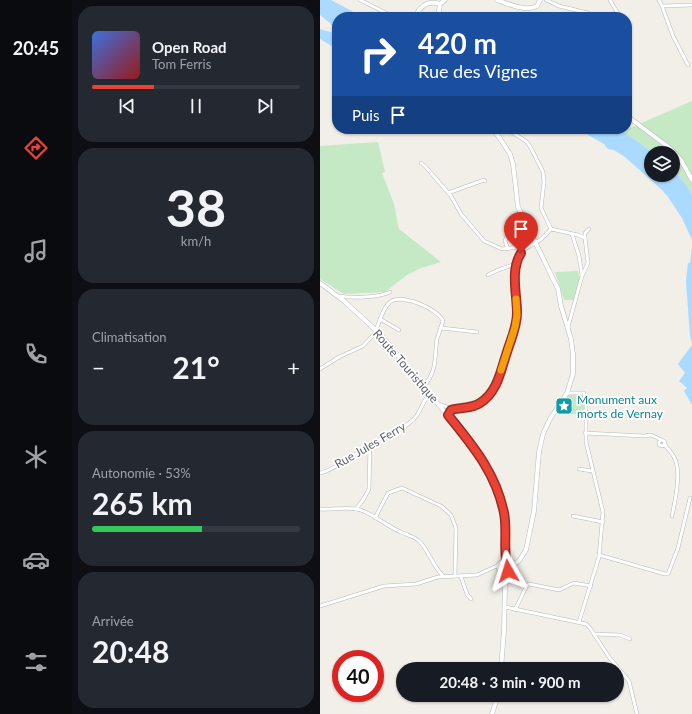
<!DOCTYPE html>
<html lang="fr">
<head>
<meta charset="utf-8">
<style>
	:root { --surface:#171b24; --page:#242831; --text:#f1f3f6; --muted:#9ea1a6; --line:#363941; --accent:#ea4335 }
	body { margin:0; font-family:Lato,sans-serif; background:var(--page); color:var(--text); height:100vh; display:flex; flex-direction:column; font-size:15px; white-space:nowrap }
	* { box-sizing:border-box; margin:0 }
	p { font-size:13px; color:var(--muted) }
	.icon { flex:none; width:22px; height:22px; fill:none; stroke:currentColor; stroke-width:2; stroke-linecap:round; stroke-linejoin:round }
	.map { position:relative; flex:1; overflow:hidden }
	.side { display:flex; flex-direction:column; gap:6px; padding:6px; background:#0d0f14; width:248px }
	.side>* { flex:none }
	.guide { position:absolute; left:12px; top:12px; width:300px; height:122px; border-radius:16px; box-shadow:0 1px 3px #0004; background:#1a4fa0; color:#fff; overflow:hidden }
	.buttons { position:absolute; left:324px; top:146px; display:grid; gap:8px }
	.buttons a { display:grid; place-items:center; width:36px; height:36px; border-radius:50%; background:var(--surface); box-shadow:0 1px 3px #0004; font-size:20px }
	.speed { position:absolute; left:12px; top:650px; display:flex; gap:8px; font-size:20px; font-weight:700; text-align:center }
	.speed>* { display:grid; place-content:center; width:52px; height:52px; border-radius:50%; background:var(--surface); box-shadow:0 1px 3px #0004; line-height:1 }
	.speed .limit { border:6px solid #d22; background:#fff; color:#111 }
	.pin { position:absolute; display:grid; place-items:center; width:34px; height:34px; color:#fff; margin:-41px -17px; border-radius:50% 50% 50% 0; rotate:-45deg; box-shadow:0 0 4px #0007 }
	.pin .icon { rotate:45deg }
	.me { position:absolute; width:44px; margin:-22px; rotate:354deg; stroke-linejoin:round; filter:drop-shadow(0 0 3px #0008) }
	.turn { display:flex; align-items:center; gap:14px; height:84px; padding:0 20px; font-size:18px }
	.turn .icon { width:52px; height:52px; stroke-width:2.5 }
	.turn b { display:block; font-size:28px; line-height:34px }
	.then { display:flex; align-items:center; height:38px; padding:0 20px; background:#0003; gap:8px; font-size:15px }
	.big { font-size:30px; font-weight:700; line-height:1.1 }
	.side .tile { flex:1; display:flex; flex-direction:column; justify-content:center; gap:6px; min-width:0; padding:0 14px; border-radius:16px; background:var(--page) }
	.side .dial { align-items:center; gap:0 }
	.dial b { font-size:52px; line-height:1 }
	.song { display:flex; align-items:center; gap:12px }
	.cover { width:48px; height:48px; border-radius:6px; background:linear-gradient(135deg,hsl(220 70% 55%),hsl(0 70% 35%)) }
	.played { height:4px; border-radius:2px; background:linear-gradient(90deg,var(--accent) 30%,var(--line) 30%) }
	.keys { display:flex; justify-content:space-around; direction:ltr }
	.heat { display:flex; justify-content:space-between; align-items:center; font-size:22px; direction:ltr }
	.charge { height:6px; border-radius:3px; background:linear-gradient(90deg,#34c759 53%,var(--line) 0) }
	.trip { position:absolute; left:76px; top:662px; width:228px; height:40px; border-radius:20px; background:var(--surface); box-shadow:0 1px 3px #0004; font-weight:700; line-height:40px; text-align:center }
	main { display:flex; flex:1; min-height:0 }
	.tab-bar { display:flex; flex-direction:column; width:72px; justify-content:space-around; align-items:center; background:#090b0e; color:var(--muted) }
	.tab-bar .icon { width:28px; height:28px }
	.tab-bar .active { color:var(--accent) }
	.tab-bar b { font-size:18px; color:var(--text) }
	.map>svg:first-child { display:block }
	.green { fill:#c5e8c5 }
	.water { fill:#aadaff }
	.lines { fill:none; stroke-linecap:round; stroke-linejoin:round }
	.street-casing { stroke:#b5b8bc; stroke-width:4 }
	.secondary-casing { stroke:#b6babf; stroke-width:5 }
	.street { stroke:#fff; stroke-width:3 }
	.secondary { stroke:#fff; stroke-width:4 }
	.route-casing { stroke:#982c22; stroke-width:10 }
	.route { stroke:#ea4335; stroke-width:7 }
	.slow { stroke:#f59e0b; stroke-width:7 }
	.labels { text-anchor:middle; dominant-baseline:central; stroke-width:3.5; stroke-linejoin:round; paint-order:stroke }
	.street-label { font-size:12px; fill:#5f6368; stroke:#fff }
	.culture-label { font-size:12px; fill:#0d838f; stroke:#fff; text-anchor:start }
</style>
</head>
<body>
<main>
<nav class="tab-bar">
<b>20:45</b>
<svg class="icon active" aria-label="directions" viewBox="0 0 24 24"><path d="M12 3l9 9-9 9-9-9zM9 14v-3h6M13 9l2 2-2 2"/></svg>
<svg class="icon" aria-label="music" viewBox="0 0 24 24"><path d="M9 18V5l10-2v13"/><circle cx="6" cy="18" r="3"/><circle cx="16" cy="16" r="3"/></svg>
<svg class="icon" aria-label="phone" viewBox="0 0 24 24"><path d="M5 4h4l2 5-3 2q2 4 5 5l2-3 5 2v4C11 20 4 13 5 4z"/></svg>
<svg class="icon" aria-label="climate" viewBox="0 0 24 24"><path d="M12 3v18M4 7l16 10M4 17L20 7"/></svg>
<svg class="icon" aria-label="car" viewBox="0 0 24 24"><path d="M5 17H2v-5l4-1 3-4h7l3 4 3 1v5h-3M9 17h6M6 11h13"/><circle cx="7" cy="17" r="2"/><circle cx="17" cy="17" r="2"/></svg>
<svg class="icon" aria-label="filters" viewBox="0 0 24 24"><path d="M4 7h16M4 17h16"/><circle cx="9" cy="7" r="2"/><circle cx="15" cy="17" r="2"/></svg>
</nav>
<section class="side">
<div class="tile">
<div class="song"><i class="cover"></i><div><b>Open Road</b><p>Tom Ferris</p></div></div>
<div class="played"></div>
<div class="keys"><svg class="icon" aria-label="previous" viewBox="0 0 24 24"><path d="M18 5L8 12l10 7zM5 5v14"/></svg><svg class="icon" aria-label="pause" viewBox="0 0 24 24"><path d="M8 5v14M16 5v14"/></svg><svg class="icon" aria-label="next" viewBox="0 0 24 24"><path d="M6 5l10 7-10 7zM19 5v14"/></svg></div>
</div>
<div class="tile dial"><b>38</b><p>km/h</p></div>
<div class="tile"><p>Climatisation</p>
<div class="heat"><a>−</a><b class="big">21°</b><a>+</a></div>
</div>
<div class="tile"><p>Autonomie · 53%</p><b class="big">265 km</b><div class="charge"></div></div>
<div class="tile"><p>Arrivée</p><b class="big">20:48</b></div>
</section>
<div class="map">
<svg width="372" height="714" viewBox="0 0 372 714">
	<rect width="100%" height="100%" fill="#f1efe8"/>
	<g class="green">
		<path d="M372 101V195L367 186 353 169V153H333L303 131Z"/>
		<path d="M58 142 65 172 62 173 74 204 79 229 121 262 101 268 87 275 65 292 24 294 0 279V146Z"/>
		<path d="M258 271 259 276H261L255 300H244L235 272Z"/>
		<path d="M249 394H262L265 404V414H235Z"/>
	</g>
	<g class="water">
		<path d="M0 0H11L32 11 37 17H17V22H15L17 32 10 23 0 15Z"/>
		<path d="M0 29 17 34V49L0 39Z"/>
		<path d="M258 129H302L303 131 333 153H331V175H353V169L367 186 372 195V240L362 218 348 197 342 190 305 157 294 150 288 149 284 144 268 135V132Z"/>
		<path d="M372 247V343L370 336 366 281 368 263H370Z"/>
		<path d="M372 345V405L364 391 367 388 359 381 365 373 358 364Z"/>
	</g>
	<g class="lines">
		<g class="street-casing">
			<g id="street">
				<path d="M40 0 74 17"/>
				<path d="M226 0 239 6 268 13 273 17"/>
				<path d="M290 0 300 17"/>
				<path d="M339 0 342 6 372 5"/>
				<path d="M342 6 353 36 368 65"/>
				<path d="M187 129 207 142 211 148 223 172 224 182 221 208 231 229"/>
				<path d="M101 163 105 166 131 196 141 214 164 241 182 249 207 246"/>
				<path d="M128 193 164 180 165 181"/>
				<path d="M252 234 259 256 262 275"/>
				<path d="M188 249 185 241 187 236 209 229"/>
				<path d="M168 275C176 270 186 267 196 264"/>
				<path d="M18 296C33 298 57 298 70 292"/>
				<path d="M60 319 79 330"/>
				<path d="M248 327 262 276 268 263 265 238V233L269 229"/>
				<path d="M121 328 157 332"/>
				<path d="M56 330C60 321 63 307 70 302 82 293 118 309 123 321 121 327 119 333 117 339 114 358 118 369 104 386"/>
				<path d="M0 369 19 357 43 346 57 331"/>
				<path d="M247 393H264L266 404V442L283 512 279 557 259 622"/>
				<path d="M119 404C146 416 167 405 178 379 182 371 184 361 186 353 191 340 196 328 197 314 197 298 191 275 197 259 201 249 211 246 220 240 224 237 227 233 231 229L258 235 265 238"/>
				<path d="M265 433 324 436 331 435 344 441 345 444 343 446 339 445V442L341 440"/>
				<path d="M345 445C348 449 352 453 354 457 362 471 355 501 352 516"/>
				<path d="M259 469 272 471"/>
				<path d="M0 473C15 470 37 452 51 444 63 437 84 430 94 419 101 412 102 401 110 394"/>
				<path d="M0 509C12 510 25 507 37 509 52 512 67 527 83 533 90 536 96 537 101 543 110 554 113 566 123 576"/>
				<path d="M36 509 43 500 49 489 50 444"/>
				<path d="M253 516 283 522"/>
				<path d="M55 518 68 493 82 488 121 506 131 515 136 528 135 576"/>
				<path d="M279 555 345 574H348L358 548 370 498"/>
				<path d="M141 577 147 594 151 599"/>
				<path d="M0 606 64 586 96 584 118 577 157 575 179 565"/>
				<path d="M185 607 266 624 270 628 289 657 309 681 317 714"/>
				<path d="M195 610 207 585 209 584 239 590 254 583 271 586"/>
				<path d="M274 634 300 635 310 639"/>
			</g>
		</g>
		<g class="secondary-casing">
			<g id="secondary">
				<path d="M177 0C188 4 206 12 217 6L220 0"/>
				<path d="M95 17C100 6 108 0 120 4"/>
				<path d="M118 17 120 4 125 0"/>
				<path d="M307 116 351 149 361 160 372 180"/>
				<path d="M170 129 176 133 181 140 190 154 193 164 198 207 238 289 241 306 251 339 253 354V374L247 393 230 419 223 434 219 452 214 511 206 550 199 561 189 567"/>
				<path d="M0 283 24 301 60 334 157 451C172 475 183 499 186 528 186 539 184 551 187 562"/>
				<circle cx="184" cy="567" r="5.5"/>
				<path d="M180 571 185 581V587L184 630 181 669"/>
				<path d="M172 714 178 695"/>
			</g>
		</g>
		<use href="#street" class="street"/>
		<use href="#secondary" class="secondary"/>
	</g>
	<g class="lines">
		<g class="route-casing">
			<path id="route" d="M188 571 189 567C188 564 186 562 186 559 184 544 187 528 184 513 176 473 153 446 128 415L131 410C141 407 151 409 160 403 178 392 181 369 187 352 191 339 197 327 197 313 197 294 190 270 201 253"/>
		</g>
		<use href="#route" class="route"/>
		<path class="slow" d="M181 370 195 327 197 315 196 299"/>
	</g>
	<defs>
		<g id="sight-square" transform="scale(0.9)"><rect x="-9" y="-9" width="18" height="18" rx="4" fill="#0f9aa8" stroke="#fff"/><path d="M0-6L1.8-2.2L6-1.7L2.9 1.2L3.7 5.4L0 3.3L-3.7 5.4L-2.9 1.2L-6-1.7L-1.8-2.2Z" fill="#fff"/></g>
	</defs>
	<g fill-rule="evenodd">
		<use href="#sight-square" x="244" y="406"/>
	</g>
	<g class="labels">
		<g class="street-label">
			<text transform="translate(86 366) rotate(49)">Route Touristique</text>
			<text transform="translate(50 445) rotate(-30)">Rue Jules Ferry</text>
		</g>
		<g class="culture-label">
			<text x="257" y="399">Monument aux<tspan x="257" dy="14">morts de Vernay</tspan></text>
		</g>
	</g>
</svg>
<div class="buttons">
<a><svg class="icon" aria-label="layers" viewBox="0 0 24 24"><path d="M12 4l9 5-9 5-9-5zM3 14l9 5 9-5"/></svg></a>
</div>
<div class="speed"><div class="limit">40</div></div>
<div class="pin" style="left:201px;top:253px;background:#d93025"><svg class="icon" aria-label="arrive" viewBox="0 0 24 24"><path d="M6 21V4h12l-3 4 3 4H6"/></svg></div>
<svg class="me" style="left:188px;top:571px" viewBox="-20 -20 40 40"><path d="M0-17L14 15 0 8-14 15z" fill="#ea4335" stroke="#fff" stroke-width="4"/></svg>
<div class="trip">20:48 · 3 min · 900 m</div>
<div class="guide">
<div class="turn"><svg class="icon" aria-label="right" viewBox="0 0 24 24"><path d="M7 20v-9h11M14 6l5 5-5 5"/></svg><div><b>420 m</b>Rue des Vignes</div></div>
<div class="then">Puis<svg class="icon" aria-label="arrive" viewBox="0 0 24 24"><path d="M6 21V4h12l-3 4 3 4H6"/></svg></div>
</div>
</div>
</main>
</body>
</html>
